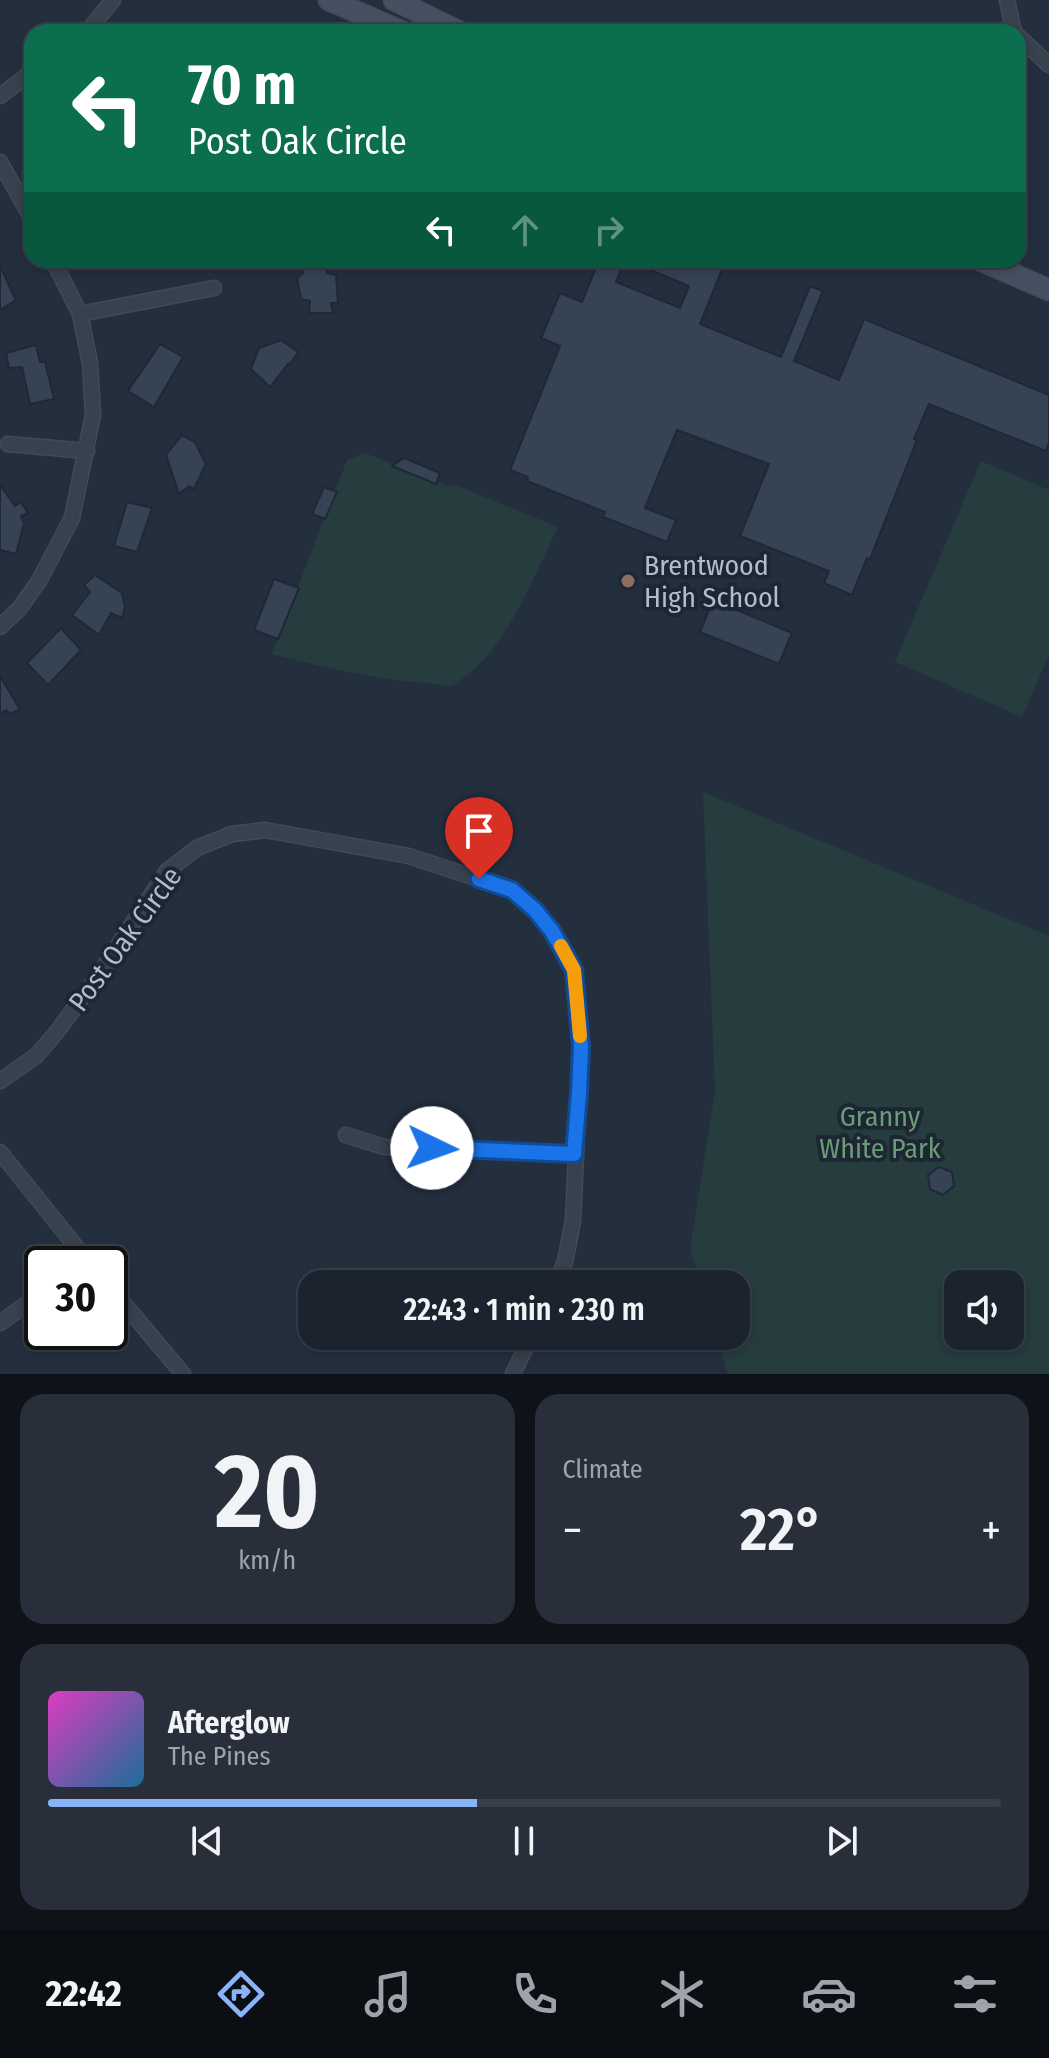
<!DOCTYPE html>
<html lang="en">
<head>
<meta charset="utf-8">
<style>
	:root { --surface:#1b232e; --page:#282f3a; --text:#f1f3f6; --muted:#a0a4aa; --line:#39404a; --accent:#8ab4f8 }
	body { margin:0; font-family:"Fira Sans Condensed",sans-serif; background:var(--page); color:var(--text); height:100vh; display:flex; flex-direction:column; font-size:30px; white-space:nowrap }
	* { box-sizing:border-box; margin:0 }
	p { font-size:26px; color:var(--muted) }
	.icon { flex:none; width:44px; height:44px; fill:none; stroke:currentColor; stroke-width:2; stroke-linecap:round; stroke-linejoin:round }
	.map { position:relative; height:1374px; overflow:hidden }
	.side { display:flex; flex-direction:column; gap:20px; padding:20px; background:#0f1319; flex:1 }
	.side>* { flex:none }
	.guide { position:absolute; left:24px; top:24px; width:1002px; height:244px; border-radius:24px; box-shadow:0 4px 12px #0003,0 0 0 2px var(--line); background:#0b6e4f; color:#fff; overflow:hidden }
	.buttons { position:absolute; left:944px; top:1270px; display:grid; gap:16px }
	.buttons a { display:grid; place-items:center; width:80px; height:80px; border-radius:16px; background:var(--surface); box-shadow:0 4px 12px #0003,0 0 0 2px var(--line); font-size:40px }
	.speed { position:absolute; left:24px; top:1246px; display:flex; gap:16px; font-size:40px; font-weight:700; text-align:center }
	.speed>* { display:grid; place-content:center; width:104px; height:104px; border-radius:50%; background:var(--surface); box-shadow:0 4px 12px #0003,0 0 0 2px var(--line); line-height:1 }
	.speed .limit { border:4px solid #111; border-radius:12px; background:#fff; color:#111 }
	.pin { position:absolute; display:grid; place-items:center; width:68px; height:68px; color:#fff; margin:-82px -34px; border-radius:50% 50% 50% 0; rotate:-45deg; box-shadow:0 0 8px #0007 }
	.pin .icon { rotate:45deg }
	.me { position:absolute; width:88px; margin:-44px; rotate:93deg; stroke-linejoin:round; filter:drop-shadow(0 0 6px #0008) }
	.turn { display:flex; align-items:center; gap:28px; height:168px; padding:0 32px; font-size:36px }
	.turn .icon { width:104px; height:104px; stroke-width:2.5 }
	.turn b { display:block; font-size:56px; line-height:68px }
	.lanes { display:flex; align-items:center; height:76px; padding:0 32px; background:#0003; justify-content:center; gap:40px; direction:ltr }
	.lanes .off { opacity:.35 }
	.big { font-size:60px; font-weight:600; line-height:1.1 }
	.side .card { flex:1; display:flex; flex-direction:column; justify-content:center; gap:12px; min-width:0; padding:0 28px; border-radius:24px; background:var(--page) }
	.side .dial { align-items:center; gap:0 }
	.dial b { font-size:104px; line-height:1 }
	.song { display:flex; align-items:center; gap:24px }
	.cover { width:96px; height:96px; border-radius:12px; background:linear-gradient(135deg,hsl(310 70% 55%),hsl(200 70% 35%)) }
	.played { height:8px; border-radius:4px; background:linear-gradient(90deg,var(--accent) 45%,var(--line) 45%) }
	.keys { display:flex; justify-content:space-around; direction:ltr }
	.heat { display:flex; justify-content:space-between; align-items:center; font-size:44px; direction:ltr }
	.side .tiles { flex:1; display:grid; gap:20px; grid-template-columns:1fr 1fr }
	.card:last-child { grid-column:span 2 }
	.trip { position:absolute; left:298px; top:1270px; width:452px; height:80px; border-radius:24px; background:var(--surface); box-shadow:0 4px 12px #0003,0 0 0 2px var(--line); font-weight:600; line-height:80px; text-align:center }
	.menu { display:flex; height:128px; justify-content:space-around; align-items:center; background:#0b0e12; color:var(--muted) }
	.menu .icon { width:56px; height:56px }
	.menu .current { color:var(--accent) }
	.menu b { font-size:36px; color:var(--text) }
	.map>svg:first-child { display:block }
	.green { fill:#263c3f; fill-rule:evenodd }
	.building { fill:#364354; stroke:#1f2835; stroke-width:2 }
	.lines { fill:none; stroke-linecap:round; stroke-linejoin:round }
	.minor-casing { stroke:#414a57; stroke-width:17 }
	.secondary-casing { stroke:#414a57; stroke-width:23 }
	.minor { stroke:#38414e; stroke-width:14 }
	.secondary { stroke:#465061; stroke-width:20 }
	.route-casing { stroke:#114b97; stroke-width:20 }
	.route { stroke:#1a73e8; stroke-width:14 }
	.slow { stroke:#f59e0b; stroke-width:14 }
	.education-dot { fill:#8d6e63; stroke:#1d2633; stroke-width:3 }
	.labels { text-anchor:middle; dominant-baseline:central; stroke-width:8; stroke-linejoin:round; paint-order:stroke }
	.poi-label { font-size:28px; fill:#b4bcc9; stroke:#1d2633; text-anchor:start }
	.street-label { font-size:28px; fill:#b4bcc9; stroke:#1d2633 }
	.park-label { font-size:28px; fill:#6b9a76; stroke:#1d2633 }
</style>
</head>
<body>
<div class="map">
<svg width="1049" height="1374" viewBox="0 0 1049 1374">
	<rect width="100%" height="100%" fill="#242f3e"/>
	<g class="green">
		<path d="M365 453 450 487 452 484 558 527C530 583 507 652 452 686L387 679 323 667 272 654 347 460Z"/>
		<path d="M981 461 1049 490V655L1022 717 895 662Z"/>
		<path d="M703 792 1049 936V1374H728L716 1336H736V1284H701L690 1250 715 1091ZM958 1284H1010V1336H958Z"/>
	</g>
	<g class="building">
		<path d="M327 260V273L336 275 338 303H331L333 313H309L310 301 301 299 297 278 303 273 302 263Z"/>
		<path d="M599 260H625L616 282 680 308 689 286 626 260H726L700 324 781 357 810 286 823 291 794 361 839 380 864 319 1049 395V443L1046 451 929 404 914 439 917 440 870 559 867 558 852 595 824 583 829 571 740 536 769 464 677 430 645 508 676 520 667 542 603 517 605 512 527 481 528 477 510 470 560 346 541 338 560 293 582 302Z"/>
		<path d="M0 266 16 300 0 310Z"/>
		<path d="M281 340 298 352 291 363 288 364 270 387 251 369 259 348Z"/>
		<path d="M160 344 183 357 154 407 128 391Z"/>
		<path d="M36 345 40 362H45L54 399 30 404 22 367 9 368 6 353Z"/>
		<path d="M182 435 195 442 206 464 194 489 189 486 179 494 166 455Z"/>
		<path d="M404 458 440 473 436 484 392 466Z"/>
		<path d="M0 485 15 506 21 502 28 513 21 516 24 523 16 554 0 550Z"/>
		<path d="M324 487 337 492 325 519 312 514Z"/>
		<path d="M127 502 152 508 137 552 114 546Z"/>
		<path d="M95 575 122 593 125 607 122 618 111 613 99 635 72 615 90 592 84 585Z"/>
		<path d="M274 579 299 588 278 639 254 630Z"/>
		<path d="M713 600 792 633 779 664 700 632Z"/>
		<path d="M61 628 81 650 48 685 27 663Z"/>
		<path d="M0 676 20 709 10 714 6 710 0 714Z"/>
		<path d="M939 1167 952 1172 954 1186 943 1195 930 1189 928 1175Z"/>
	</g>
	<g class="lines">
		<g class="minor-casing">
			<g id="minor">
				<path d="M1007 0 1014 32"/>
				<path d="M87 32 113 0"/>
				<path d="M1018 36 1049 65"/>
				<path d="M0 96 32 72"/>
				<path d="M0 162 32 219"/>
				<path d="M80 314 214 288"/>
				<path d="M8 444 87 451"/>
				<path d="M0 627 19 609 39 581 72 518 93 415 90 363 80 314 53 260"/>
				<path d="M0 1081 36 1056 56 1033 100 973 167 871 197 848 232 834 265 830 409 856 512 890 535 910 552 931 574 970 581 1047 573 1221 565 1262 555 1284"/>
				<path d="M346 1135 384 1147 574 1154"/>
				<path d="M0 1152 90 1264"/>
				<path d="M110 1287 183 1374"/>
				<path d="M0 1323 42 1293"/>
				<path d="M513 1374 531 1336"/>
			</g>
		</g>
		<g class="secondary-casing">
			<g id="secondary">
				<path d="M329 0 403 32"/>
				<path d="M394 0 460 32"/>
				<path d="M980 260 1049 290"/>
			</g>
		</g>
		<use href="#minor" class="minor"/>
		<use href="#secondary" class="secondary"/>
	</g>
	<g class="lines">
		<g class="route-casing">
			<path id="route" d="M432 1148 574 1154 579 1093 581 1047 574 970 552 931 535 910 512 890 479 879"/>
		</g>
		<use href="#route" class="route"/>
		<path class="slow" d="M561 946 574 970 580 1036"/>
	</g>
	<circle class="education-dot" cx="628" cy="581" r="8"/>
	<g class="labels">
		<g class="poi-label">
			<text x="644" y="565">Brentwood<tspan x="644" dy="32">High School</tspan></text>
		</g>
		<g class="street-label">
			<text transform="translate(125 939) rotate(-54)">Post Oak Circle</text>
		</g>
		<g class="park-label">
			<text x="880" y="1116">Granny<tspan x="880" dy="32">White Park</tspan></text>
		</g>
	</g>
</svg>
<div class="buttons">
<a><svg class="icon" aria-label="sound" viewBox="0 0 24 24"><path d="M4 9h4l5-4v14l-5-4H4zM17 9q2 3 0 6"/></svg></a>
</div>
<div class="speed"><div class="limit">30</div></div>
<div class="pin" style="left:479px;top:879px;background:#d93025"><svg class="icon" aria-label="arrive" viewBox="0 0 24 24"><path d="M6 21V4h12l-3 4 3 4H6"/></svg></div>
<svg class="me" style="left:432px;top:1148px" viewBox="-20 -20 40 40"><circle r="19" fill="#fff"/><path d="M0-13L10 11 0 6-10 11z" fill="#1a73e8"/></svg>
<div class="trip">22:43 · 1 min · 230 m</div>
<div class="guide">
<div class="turn"><svg class="icon" aria-label="left" viewBox="0 0 24 24"><path d="M17 20v-9H6M10 6l-5 5 5 5"/></svg><div><b>70 m</b>Post Oak Circle</div></div>
<div class="lanes"><svg class="icon" aria-label="left" viewBox="0 0 24 24"><path d="M17 20v-9H6M10 6l-5 5 5 5"/></svg><svg class="icon off" aria-label="ahead" viewBox="0 0 24 24"><path d="M12 20V5M6 11l6-6 6 6"/></svg><svg class="icon off" aria-label="right" viewBox="0 0 24 24"><path d="M7 20v-9h11M14 6l5 5-5 5"/></svg></div>
</div>
</div>
<section class="side">
<div class="tiles">
<div class="card dial"><b>20</b><p>km/h</p></div>
<div class="card"><p>Climate</p>
<div class="heat"><a>−</a><b class="big">22°</b><a>+</a></div>
</div>
<div class="card">
<div class="song"><i class="cover"></i><div><b>Afterglow</b><p>The Pines</p></div></div>
<div class="played"></div>
<div class="keys"><svg class="icon" aria-label="previous" viewBox="0 0 24 24"><path d="M18 5L8 12l10 7zM5 5v14"/></svg><svg class="icon" aria-label="pause" viewBox="0 0 24 24"><path d="M8 5v14M16 5v14"/></svg><svg class="icon" aria-label="next" viewBox="0 0 24 24"><path d="M6 5l10 7-10 7zM19 5v14"/></svg></div>
</div>
</div>
</section>
<nav class="menu">
<b>22:42</b>
<svg class="icon current" aria-label="directions" viewBox="0 0 24 24"><path d="M12 3l9 9-9 9-9-9zM9 14v-3h6M13 9l2 2-2 2"/></svg>
<svg class="icon" aria-label="music" viewBox="0 0 24 24"><path d="M9 18V5l10-2v13"/><circle cx="6" cy="18" r="3"/><circle cx="16" cy="16" r="3"/></svg>
<svg class="icon" aria-label="phone" viewBox="0 0 24 24"><path d="M5 4h4l2 5-3 2q2 4 5 5l2-3 5 2v4C11 20 4 13 5 4z"/></svg>
<svg class="icon" aria-label="climate" viewBox="0 0 24 24"><path d="M12 3v18M4 7l16 10M4 17L20 7"/></svg>
<svg class="icon" aria-label="car" viewBox="0 0 24 24"><path d="M5 17H2v-5l4-1 3-4h7l3 4 3 1v5h-3M9 17h6M6 11h13"/><circle cx="7" cy="17" r="2"/><circle cx="17" cy="17" r="2"/></svg>
<svg class="icon" aria-label="filters" viewBox="0 0 24 24"><path d="M4 7h16M4 17h16"/><circle cx="9" cy="7" r="2"/><circle cx="15" cy="17" r="2"/></svg>
</nav>
</body>
</html>
